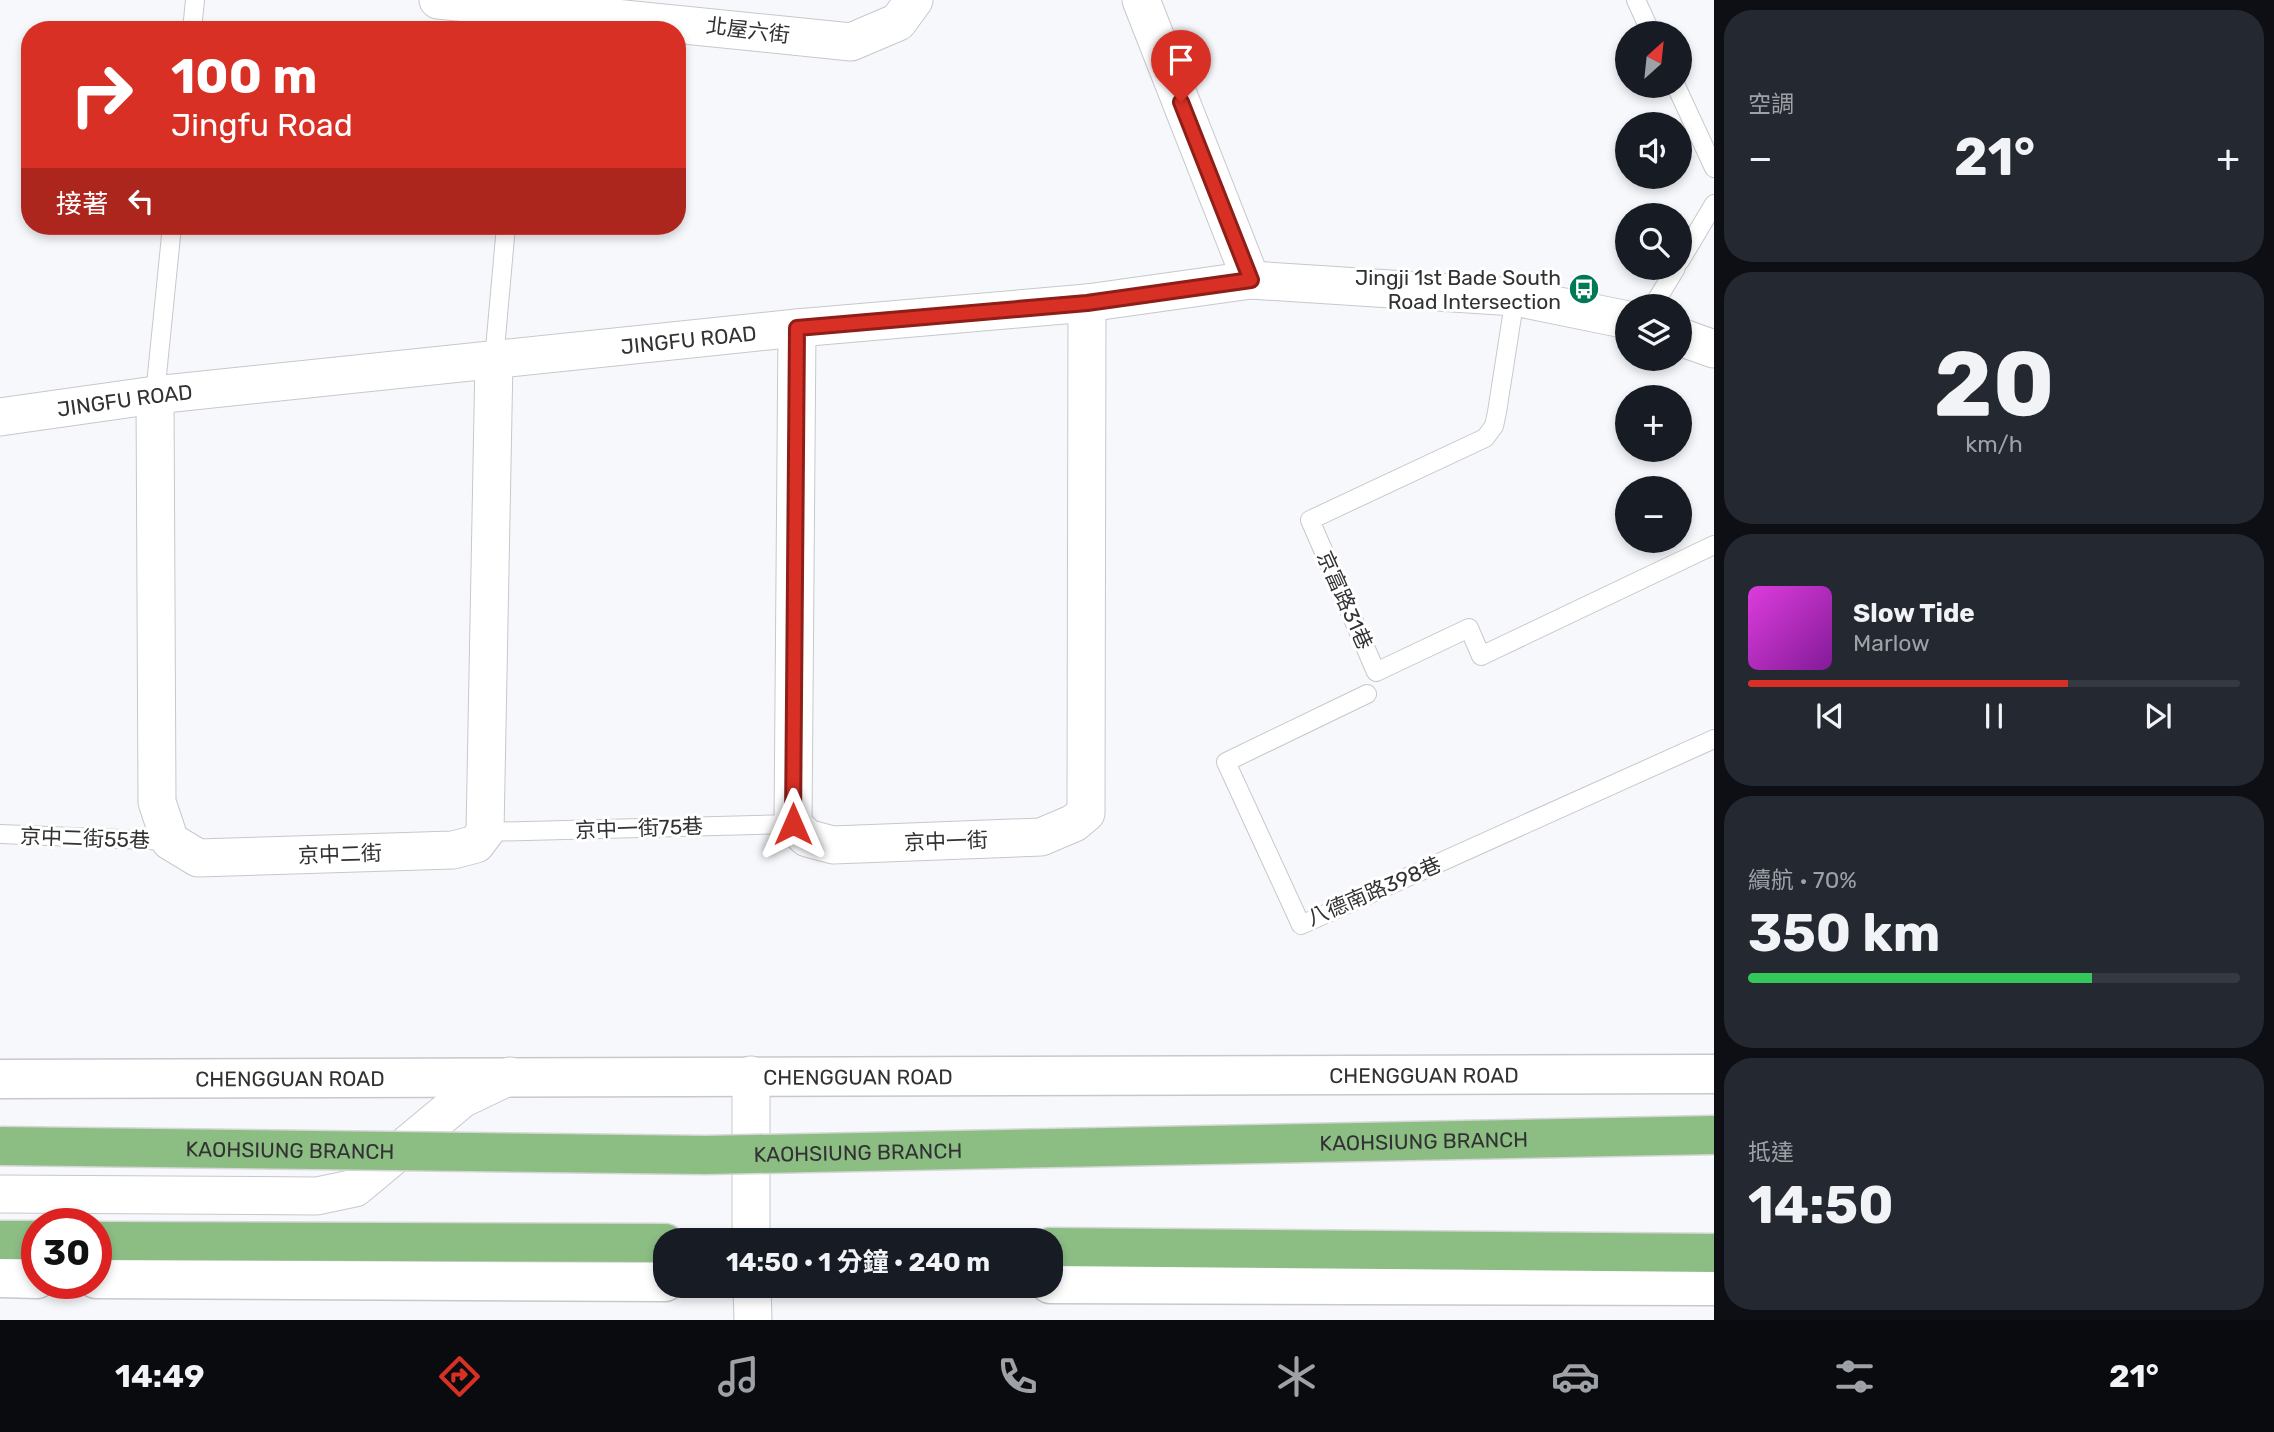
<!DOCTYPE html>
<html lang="zh-TW">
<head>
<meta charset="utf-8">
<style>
	:root { --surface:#171b24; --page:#242831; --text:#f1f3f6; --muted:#9ea1a6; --line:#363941; --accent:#d93025 }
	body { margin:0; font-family:Rubik,"Noto Sans TC",sans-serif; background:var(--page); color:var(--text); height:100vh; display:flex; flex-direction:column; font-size:26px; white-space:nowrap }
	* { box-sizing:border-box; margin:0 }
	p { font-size:23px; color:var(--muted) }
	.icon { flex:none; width:38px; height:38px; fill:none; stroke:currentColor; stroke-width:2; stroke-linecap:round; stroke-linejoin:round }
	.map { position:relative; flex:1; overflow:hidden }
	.details { display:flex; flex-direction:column; gap:10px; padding:10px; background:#0d0f14; width:560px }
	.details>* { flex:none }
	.top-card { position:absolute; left:21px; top:21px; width:665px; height:214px; border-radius:28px; box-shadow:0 4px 10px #0003; background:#d93025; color:#fff; overflow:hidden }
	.needle { width:46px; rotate:27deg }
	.tools { position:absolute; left:1615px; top:21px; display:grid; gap:14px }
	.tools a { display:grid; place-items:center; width:77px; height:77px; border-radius:50%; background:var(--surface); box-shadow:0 4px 10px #0003; font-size:35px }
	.speed { position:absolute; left:21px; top:1208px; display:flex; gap:14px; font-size:35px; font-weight:700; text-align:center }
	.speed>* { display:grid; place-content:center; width:91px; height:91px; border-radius:50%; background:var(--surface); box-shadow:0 4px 10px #0003; line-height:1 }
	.speed .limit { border:10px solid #d22; background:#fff; color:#111 }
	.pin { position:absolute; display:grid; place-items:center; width:60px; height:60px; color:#fff; margin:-72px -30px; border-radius:50% 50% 50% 0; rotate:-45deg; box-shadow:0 0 7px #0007 }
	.pin .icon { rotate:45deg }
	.me { position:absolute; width:77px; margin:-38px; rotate:0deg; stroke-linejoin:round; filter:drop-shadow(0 0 5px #0008) }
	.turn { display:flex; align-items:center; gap:24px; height:147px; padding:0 35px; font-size:32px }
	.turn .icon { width:91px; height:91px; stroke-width:2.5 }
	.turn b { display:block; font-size:49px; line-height:60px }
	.then { display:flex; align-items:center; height:66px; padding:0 35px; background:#0003; gap:14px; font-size:26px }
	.big { font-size:52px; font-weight:700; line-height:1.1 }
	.details .card { flex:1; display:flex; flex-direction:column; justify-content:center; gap:10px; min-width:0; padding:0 24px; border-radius:28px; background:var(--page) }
	.details .dial { align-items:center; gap:0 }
	.dial b { font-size:91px; line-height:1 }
	.song { display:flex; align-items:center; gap:21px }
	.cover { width:84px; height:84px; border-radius:10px; background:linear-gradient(135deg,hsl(300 70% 55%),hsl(290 70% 35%)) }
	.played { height:7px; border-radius:4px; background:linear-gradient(90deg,var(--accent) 65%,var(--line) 65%) }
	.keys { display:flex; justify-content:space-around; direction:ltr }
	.heat { display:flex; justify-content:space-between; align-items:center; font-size:38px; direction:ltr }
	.charge { height:10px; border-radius:5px; background:linear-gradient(90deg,#34c759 70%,var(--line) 0) }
	.trip { position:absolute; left:653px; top:1228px; width:410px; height:70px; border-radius:28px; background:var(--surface); box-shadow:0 4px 10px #0003; font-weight:700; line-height:70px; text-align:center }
	.menu { display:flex; height:112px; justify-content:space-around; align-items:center; background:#090b0e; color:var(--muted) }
	.menu .icon { width:49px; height:49px }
	.menu .on { color:var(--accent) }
	.menu b { font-size:32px; color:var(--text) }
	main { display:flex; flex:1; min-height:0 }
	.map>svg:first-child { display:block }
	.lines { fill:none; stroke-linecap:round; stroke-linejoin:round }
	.service-casing { stroke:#c7c8cc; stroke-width:20 }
	.minor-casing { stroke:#c7c8cc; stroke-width:39 }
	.tertiary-casing { stroke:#c7c8cc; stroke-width:41 }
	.motorway-casing { stroke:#d6d6d6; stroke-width:41 }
	.service { stroke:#fff; stroke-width:18 }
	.minor { stroke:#fff; stroke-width:37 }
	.tertiary { stroke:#fff; stroke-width:38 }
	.motorway { stroke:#8cbe84; stroke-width:38 }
	.motorway-bridge-casing { stroke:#d6d6d6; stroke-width:41; stroke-linecap:butt }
	.motorway-bridge { stroke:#8cbe84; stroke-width:38 }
	.route-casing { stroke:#8d1f18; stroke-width:18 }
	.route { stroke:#d93025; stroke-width:12 }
	.labels { text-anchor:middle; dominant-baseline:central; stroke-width:6; stroke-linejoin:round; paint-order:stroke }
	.street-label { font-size:21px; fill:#323234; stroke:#fff }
	.poi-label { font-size:21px; fill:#323234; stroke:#fff; text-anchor:end }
</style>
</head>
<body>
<main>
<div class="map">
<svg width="1714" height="1320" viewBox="0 0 1714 1320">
	<rect width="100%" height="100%" fill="#f7f8fc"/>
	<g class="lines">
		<g class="service-casing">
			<g id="service">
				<path d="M1636 0 1651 33"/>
				<path d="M192 30 195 0"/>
				<path d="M1676 86 1714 168"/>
				<path d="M1680 261 1714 204"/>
				<path d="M1515 297 1497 412 1494 426 1485 438 1310 520 1376 672 1469 628 1481 656 1714 545"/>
				<path d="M1653 306 1676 268"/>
				<path d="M494 360 506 226"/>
				<path d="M155 395 172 226"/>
				<path d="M1367 694 1226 762 1301 925 1714 739"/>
				<path d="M485 832 793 824"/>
				<path d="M0 834 170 841"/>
			</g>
		</g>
		<g class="minor-casing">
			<g id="minor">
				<path d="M438 0 851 42 898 22 914 0"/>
				<path d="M1141 0 1251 280"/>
				<path d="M797 328 793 824 807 838 833 845 1041 837 1074 823 1086 813 1087 303"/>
				<path d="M1680 337 1714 349"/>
				<path d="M155 395 157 802 170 841 198 858 453 850 476 844 485 832 494 360"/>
				<path id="s1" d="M0 417 155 395 797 328 1087 303 1251 280 1515 297 1628 320"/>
				<path d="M751 1075V1241"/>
				<path d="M0 1194 317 1196 355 1188 462 1099 510 1076"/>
				<path d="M752 1286 753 1320"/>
			</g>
		</g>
		<g class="tertiary-casing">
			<g id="tertiary">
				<path id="s2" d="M0 1079 1714 1074"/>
				<path d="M0 1278 37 1279"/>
				<path d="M96 1279 665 1282"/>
				<path d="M1050 1284 1714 1286"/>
			</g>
		</g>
		<g class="motorway-casing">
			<g id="motorway">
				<path d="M0 1240H37"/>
				<path d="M96 1241 665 1243"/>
				<path d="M1050 1247 1714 1253"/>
			</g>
		</g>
		<use href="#service" class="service"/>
		<use href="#minor" class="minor"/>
		<use href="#tertiary" class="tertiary"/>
		<use href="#motorway" class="motorway"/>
		<g class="motorway-bridge-casing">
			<g id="motorway-bridge">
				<path id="s3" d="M0 1146 706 1155 1714 1135"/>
			</g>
		</g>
		<use href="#motorway-bridge" class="motorway-bridge"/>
	</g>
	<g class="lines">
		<g class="route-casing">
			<path id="route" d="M793 824 797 328 1087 303 1251 280 1181 102"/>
		</g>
		<use href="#route" class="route"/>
	</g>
	<defs>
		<g id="bus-disc" transform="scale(1.575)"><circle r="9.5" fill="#007956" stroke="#fff"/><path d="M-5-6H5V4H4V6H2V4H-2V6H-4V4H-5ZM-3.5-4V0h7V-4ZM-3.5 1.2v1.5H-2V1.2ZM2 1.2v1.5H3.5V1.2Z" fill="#fff"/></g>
	</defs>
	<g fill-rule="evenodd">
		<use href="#bus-disc" x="1584" y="289"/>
	</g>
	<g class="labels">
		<g class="street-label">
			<text transform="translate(748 30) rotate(7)">北屋六街</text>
			<text stroke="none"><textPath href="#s1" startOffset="693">JINGFU ROAD</textPath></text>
			<text stroke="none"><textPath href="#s1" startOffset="126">JINGFU ROAD</textPath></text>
			<text transform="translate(1345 600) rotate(66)">京富路31巷</text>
			<text transform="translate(639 828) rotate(-2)">京中一街75巷</text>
			<text transform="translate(85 838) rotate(2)">京中二街55巷</text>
			<text transform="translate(946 841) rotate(-2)">京中一街</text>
			<text transform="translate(340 854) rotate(-2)">京中二街</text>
			<text transform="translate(1374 891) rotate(-23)">八德南路398巷</text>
			<text stroke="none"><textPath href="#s2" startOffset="1424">CHENGGUAN ROAD</textPath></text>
			<text stroke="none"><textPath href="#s2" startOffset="858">CHENGGUAN ROAD</textPath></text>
			<text stroke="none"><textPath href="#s2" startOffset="290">CHENGGUAN ROAD</textPath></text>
			<text stroke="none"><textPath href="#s3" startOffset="1424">KAOHSIUNG BRANCH</textPath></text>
			<text stroke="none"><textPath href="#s3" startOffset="290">KAOHSIUNG BRANCH</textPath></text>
			<text stroke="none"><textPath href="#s3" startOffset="858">KAOHSIUNG BRANCH</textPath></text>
		</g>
		<g class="poi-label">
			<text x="1561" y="277">Jingji 1st Bade South<tspan x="1561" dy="24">Road Intersection</tspan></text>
		</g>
	</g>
</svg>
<div class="tools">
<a><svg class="needle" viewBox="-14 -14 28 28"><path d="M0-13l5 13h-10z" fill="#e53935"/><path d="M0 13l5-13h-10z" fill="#9ea1a6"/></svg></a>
<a><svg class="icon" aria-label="sound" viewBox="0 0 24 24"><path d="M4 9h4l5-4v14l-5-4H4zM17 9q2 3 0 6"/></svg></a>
<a><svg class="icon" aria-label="search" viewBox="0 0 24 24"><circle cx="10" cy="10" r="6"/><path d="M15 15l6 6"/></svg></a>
<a><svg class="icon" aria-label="layers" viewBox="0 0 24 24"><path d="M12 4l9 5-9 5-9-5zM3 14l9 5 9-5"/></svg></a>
<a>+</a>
<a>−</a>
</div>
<div class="speed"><div class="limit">30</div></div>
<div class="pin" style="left:1181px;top:102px;background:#d93025"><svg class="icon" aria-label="arrive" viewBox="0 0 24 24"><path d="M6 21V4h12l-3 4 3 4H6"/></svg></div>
<svg class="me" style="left:793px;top:824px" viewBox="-20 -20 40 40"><path d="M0-17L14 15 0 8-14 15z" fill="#d93025" stroke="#fff" stroke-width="4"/></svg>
<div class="trip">14:50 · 1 分鐘 · 240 m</div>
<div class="top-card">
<div class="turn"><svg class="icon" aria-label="right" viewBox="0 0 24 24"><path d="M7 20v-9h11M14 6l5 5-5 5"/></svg><div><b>100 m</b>Jingfu Road</div></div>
<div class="then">接著<svg class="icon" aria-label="left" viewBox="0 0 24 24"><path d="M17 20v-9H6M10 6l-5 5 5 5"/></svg></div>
</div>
</div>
<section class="details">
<div class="card"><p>空調</p>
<div class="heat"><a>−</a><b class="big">21°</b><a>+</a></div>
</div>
<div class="card dial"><b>20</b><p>km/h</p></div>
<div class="card">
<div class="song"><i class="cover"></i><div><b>Slow Tide</b><p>Marlow</p></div></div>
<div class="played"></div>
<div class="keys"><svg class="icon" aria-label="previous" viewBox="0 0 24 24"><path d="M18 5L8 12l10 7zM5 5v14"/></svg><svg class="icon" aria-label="pause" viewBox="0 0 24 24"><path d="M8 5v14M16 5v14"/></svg><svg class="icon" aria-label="next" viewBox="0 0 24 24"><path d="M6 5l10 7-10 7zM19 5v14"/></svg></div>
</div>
<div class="card"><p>續航 · 70%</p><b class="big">350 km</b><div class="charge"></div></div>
<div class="card"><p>抵達</p><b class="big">14:50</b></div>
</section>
</main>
<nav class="menu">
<b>14:49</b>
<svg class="icon on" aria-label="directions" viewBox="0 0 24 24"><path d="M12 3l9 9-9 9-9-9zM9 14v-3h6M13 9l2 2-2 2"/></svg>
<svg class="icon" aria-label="music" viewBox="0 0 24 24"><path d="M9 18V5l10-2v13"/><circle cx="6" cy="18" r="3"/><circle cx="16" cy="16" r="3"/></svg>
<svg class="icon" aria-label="phone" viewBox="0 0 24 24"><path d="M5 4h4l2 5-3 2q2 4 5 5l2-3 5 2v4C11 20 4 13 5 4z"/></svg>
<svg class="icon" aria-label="climate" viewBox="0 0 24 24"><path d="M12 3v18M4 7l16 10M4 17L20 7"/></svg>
<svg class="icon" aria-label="car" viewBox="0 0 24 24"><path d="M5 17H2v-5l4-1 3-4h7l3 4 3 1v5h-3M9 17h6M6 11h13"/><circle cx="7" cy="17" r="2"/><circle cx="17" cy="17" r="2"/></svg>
<svg class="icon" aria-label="filters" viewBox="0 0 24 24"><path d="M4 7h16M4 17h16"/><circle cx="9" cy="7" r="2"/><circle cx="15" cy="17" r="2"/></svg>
<b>21°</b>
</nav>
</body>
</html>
